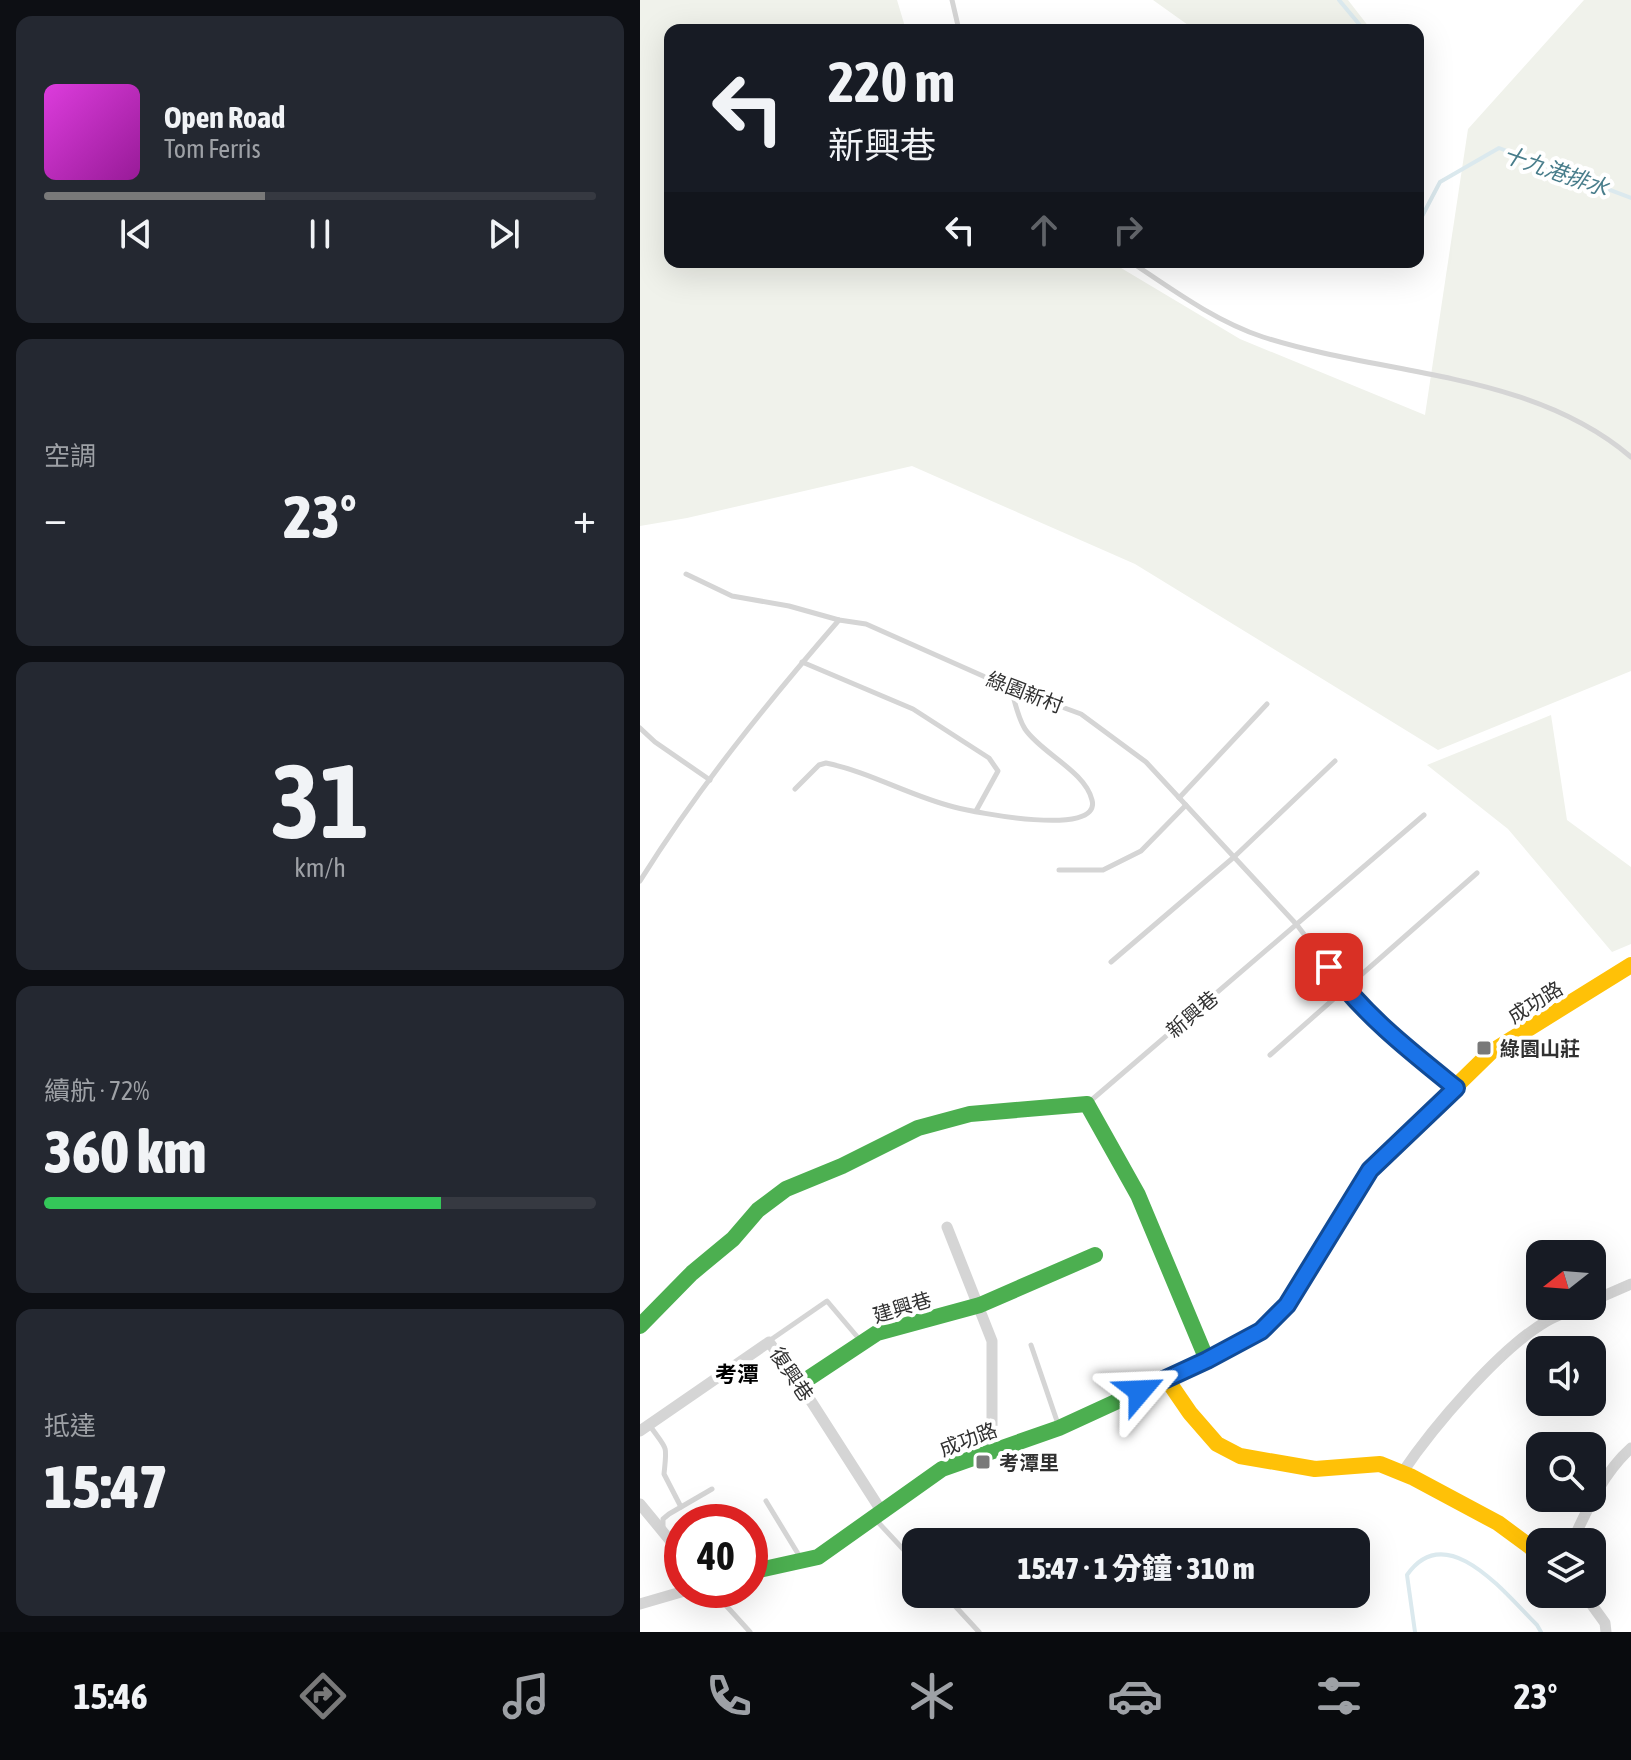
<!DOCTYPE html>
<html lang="zh-TW">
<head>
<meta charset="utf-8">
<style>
	:root { --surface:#171b24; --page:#242831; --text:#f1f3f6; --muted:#9ea1a6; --line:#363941; --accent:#797979 }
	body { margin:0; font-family:"Asap Condensed","Noto Sans TC",sans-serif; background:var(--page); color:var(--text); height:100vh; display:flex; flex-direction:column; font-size:30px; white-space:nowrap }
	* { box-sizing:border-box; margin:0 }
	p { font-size:26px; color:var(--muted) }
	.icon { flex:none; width:44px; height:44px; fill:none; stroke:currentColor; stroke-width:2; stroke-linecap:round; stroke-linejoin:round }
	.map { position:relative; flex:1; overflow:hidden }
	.side { display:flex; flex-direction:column; gap:16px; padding:16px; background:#0d0f14; width:640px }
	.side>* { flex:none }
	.hud { position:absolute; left:24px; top:24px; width:760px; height:244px; border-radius:16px; box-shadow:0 8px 32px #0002; background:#171b24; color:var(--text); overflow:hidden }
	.needle { width:52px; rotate:253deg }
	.controls { position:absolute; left:886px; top:1240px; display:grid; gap:16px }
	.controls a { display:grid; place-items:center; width:80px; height:80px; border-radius:16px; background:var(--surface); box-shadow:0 8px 32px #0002; font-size:40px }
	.speed { position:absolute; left:24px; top:1504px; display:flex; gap:16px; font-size:40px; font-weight:700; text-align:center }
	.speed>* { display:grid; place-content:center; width:104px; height:104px; border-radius:50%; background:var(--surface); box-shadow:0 8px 32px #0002; line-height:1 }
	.speed .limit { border:12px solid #d22; background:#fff; color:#111 }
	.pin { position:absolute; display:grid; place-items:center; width:68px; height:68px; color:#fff; margin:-34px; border-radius:16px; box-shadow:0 4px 12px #0006 }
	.me { position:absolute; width:88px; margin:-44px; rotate:64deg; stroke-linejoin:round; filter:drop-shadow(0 0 6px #0008) }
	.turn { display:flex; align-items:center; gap:28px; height:168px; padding:0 32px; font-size:36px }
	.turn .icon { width:104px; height:104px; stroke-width:2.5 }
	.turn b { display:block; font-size:56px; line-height:68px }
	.lanes { display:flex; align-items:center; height:76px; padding:0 32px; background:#0003; justify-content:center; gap:40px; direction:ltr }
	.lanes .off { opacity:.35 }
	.big { font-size:60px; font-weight:800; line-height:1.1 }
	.side .card { flex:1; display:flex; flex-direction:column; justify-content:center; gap:12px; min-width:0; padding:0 28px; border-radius:16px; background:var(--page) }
	.side .dial { align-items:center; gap:0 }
	.dial b { font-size:104px; line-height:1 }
	.song { display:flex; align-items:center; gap:24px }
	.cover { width:96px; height:96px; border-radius:12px; background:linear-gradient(135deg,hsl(300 70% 55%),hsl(300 70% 35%)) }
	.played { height:8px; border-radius:4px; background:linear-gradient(90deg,var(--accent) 40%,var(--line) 40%) }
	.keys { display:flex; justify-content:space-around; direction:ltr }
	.heat { display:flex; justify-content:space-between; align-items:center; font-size:44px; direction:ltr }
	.charge { height:12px; border-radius:6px; background:linear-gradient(90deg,#34c759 72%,var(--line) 0) }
	.trip { position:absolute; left:262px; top:1528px; width:468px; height:80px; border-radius:16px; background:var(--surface); box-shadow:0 8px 32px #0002; font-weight:800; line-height:80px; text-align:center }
	.menu { display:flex; height:128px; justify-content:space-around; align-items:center; background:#090b0e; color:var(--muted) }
	.menu .icon { width:56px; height:56px }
	.menu .selected { color:var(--accent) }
	.menu b { font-size:36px; color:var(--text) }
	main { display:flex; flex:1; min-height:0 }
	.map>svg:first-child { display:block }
	.green { fill:#f0f2eb }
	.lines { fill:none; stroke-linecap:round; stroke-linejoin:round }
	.stream { stroke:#dbe9ee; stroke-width:4 }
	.lane { stroke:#d5d5d5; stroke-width:5 }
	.street { stroke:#d5d5d5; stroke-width:11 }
	.fast { stroke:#4caf50; stroke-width:16 }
	.slow { stroke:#ffc107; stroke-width:16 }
	.route-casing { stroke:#114b97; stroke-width:20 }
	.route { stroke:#1a73e8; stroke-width:14 }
	.poi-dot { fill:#797979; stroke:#fff; stroke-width:3 }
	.labels { text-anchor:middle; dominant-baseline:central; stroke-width:8; stroke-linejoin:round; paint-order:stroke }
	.street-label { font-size:20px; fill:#313131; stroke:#fff }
	.poi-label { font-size:20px; font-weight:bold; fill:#313131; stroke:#fff; text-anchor:start }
	.water-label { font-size:22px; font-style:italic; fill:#487d8b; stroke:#fff }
	.neighbourhood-label { font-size:22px; font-weight:bold; fill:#000; stroke:#fff }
</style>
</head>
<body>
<main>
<section class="side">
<div class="card">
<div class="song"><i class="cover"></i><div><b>Open Road</b><p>Tom Ferris</p></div></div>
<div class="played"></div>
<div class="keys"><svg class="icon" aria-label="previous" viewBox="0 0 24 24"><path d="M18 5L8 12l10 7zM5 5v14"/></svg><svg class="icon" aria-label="pause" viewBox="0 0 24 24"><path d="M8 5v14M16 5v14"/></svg><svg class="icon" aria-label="next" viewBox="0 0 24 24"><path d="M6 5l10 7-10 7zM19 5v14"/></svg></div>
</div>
<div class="card"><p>空調</p>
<div class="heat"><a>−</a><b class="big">23°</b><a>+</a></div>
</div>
<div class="card dial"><b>31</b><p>km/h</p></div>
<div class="card"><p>續航 · 72%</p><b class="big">360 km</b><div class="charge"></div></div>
<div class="card"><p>抵達</p><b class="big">15:47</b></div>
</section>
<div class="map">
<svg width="991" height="1632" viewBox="0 0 991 1632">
	<rect width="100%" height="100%" fill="#fff"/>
	<g class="green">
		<path d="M0 0H257L266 30H30V262H471L600 339 785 415 828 129 944 0H991V671L798 750 495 564 272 466 47 518 0 526Z"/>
		<path d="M513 0H708L729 27 727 30H555Z"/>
		<path d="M911 715 927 820 991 867V944L972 952 868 829 787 765Z"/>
	</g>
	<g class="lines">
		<g class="stream">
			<path d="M699 0 724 30"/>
			<path d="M778 224 800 182 859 148 991 198"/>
			<path d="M775 1632 767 1575C807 1517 867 1596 897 1625L901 1632"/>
		</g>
		<g class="lane">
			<path d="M312 0 319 30"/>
			<path d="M491 262C533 290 575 321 623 337 744 376 891 371 991 457"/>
			<path d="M46 574 92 596 149 606 199 620 226 624 370 688 441 714 506 762 657 925 705 988 741 1027 812 1085"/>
			<path d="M162 662 273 709 349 758 358 771 336 811"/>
			<path d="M0 728 15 742 70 780"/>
			<path d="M155 789 179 765 186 763C230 772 270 796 314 807 333 812 462 838 452 800 445 771 401 753 385 729 378 718 375 702 371 689"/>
			<path d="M539 798 627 704"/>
			<path d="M419 870H463L501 851 546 805"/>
			<path d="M0 881C58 788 127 703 199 620"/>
			<path d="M471 962 594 857 695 761"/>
			<path d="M630 1055 837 873"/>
			<path d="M448 1103 784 815"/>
			<path d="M129 1341 187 1301 220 1340"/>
			<path d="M391 1345 418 1424"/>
			<path d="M10 1426C28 1451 27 1444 24 1474L41 1507"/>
			<path d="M126 1501 160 1557"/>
			<path d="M236 1520 276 1563"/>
			<path d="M23 1527V1519L29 1514 72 1489"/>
			<path d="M72 1590 110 1632"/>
			<path d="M304 1594 339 1632"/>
		</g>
		<g class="street">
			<path d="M307 1227 352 1341V1450"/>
			<path d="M952 1301 991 1284"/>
			<path d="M0 1431 129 1342 160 1384 242 1512"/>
			<path d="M762 1473C793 1427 860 1348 907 1321 918 1315 930 1311 941 1306"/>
			<path d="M0 1504 42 1555"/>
			<path d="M932 1542C948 1508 963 1473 991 1448"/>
			<path d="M944 1594 965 1623 966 1632"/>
			<path d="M0 1604 48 1590"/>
		</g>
		<g class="fast">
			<path d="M0 1326 52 1273 93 1239 118 1210 146 1189 202 1166 278 1128 330 1114 447 1104 498 1195 567 1360"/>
			<path d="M160 1384 237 1333 340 1305 455 1255"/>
			<path d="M110 1572 178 1557 302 1469 419 1428 567 1360 621 1331 647 1305 681 1250"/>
		</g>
		<g class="slow">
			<path d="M681 1250 730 1170 851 1052 991 965"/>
			<path d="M526 1378 550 1413 577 1444 600 1456 675 1469 740 1464 772 1477 858 1523 900 1554"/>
		</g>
	</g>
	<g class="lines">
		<g class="route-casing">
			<path id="route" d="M500 1391 567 1360 621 1331 647 1305 730 1170 816 1088C770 1051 724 1015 689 967"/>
		</g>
		<use href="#route" class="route"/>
	</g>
	<g class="poi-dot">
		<rect x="836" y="1040" width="16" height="16" rx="4"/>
		<rect x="335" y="1454" width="16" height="16" rx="4"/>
	</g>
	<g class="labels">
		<g class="street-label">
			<text transform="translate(385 692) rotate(21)">綠園新村</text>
			<text transform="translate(895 1002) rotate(-32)">成功路</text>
			<text transform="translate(552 1014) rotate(-40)">新興巷</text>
			<text transform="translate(262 1307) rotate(-17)">建興巷</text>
			<text transform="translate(152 1374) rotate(56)">復興巷</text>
			<text transform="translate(328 1439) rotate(-21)">成功路</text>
		</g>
		<g class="poi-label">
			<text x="860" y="1048">綠園山莊</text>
			<text x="359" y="1462">考潭里</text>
		</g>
		<g class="water-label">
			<text transform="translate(916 171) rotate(19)">十九港排水</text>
		</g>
		<g class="neighbourhood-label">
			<text x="97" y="1374">考潭</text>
		</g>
	</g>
</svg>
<div class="controls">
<a><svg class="needle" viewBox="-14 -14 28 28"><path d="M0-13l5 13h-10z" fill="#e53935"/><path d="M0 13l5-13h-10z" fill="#9ea1a6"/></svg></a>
<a><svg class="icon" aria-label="sound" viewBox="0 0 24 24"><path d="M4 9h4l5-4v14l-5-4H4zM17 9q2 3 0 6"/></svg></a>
<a><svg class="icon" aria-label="search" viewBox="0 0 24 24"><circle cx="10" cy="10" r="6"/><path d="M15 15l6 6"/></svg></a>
<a><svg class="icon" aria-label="layers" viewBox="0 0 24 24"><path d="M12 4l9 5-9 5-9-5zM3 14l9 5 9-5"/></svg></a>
</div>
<div class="speed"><div class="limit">40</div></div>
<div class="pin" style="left:689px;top:967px;background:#d93025"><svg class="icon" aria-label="arrive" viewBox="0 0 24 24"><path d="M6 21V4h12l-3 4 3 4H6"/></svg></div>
<svg class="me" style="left:500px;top:1391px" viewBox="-20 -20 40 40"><path d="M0-17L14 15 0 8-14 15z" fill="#1a73e8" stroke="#fff" stroke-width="4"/></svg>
<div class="trip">15:47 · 1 分鐘 · 310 m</div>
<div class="hud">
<div class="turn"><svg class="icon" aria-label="left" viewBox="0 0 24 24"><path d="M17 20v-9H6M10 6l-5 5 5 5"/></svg><div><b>220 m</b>新興巷</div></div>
<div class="lanes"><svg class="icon" aria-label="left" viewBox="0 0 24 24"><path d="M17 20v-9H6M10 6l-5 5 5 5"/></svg><svg class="icon off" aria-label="ahead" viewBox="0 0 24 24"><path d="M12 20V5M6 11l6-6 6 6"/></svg><svg class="icon off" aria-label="right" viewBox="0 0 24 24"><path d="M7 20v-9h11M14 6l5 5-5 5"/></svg></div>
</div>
</div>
</main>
<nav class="menu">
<b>15:46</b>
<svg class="icon selected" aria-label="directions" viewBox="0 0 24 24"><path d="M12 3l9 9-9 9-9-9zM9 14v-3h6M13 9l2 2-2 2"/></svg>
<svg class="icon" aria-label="music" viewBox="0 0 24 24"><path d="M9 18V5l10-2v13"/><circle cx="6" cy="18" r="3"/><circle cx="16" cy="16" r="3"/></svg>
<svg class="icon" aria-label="phone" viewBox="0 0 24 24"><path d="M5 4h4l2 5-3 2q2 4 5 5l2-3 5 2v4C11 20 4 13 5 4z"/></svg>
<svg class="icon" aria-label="climate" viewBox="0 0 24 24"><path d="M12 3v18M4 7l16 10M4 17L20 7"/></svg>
<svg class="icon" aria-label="car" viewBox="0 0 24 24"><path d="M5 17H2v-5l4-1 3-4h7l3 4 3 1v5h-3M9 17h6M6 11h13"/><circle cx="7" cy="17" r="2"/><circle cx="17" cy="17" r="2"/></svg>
<svg class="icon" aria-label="filters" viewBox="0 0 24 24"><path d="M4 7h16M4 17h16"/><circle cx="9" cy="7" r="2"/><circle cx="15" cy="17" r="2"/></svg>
<b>23°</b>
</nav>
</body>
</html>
